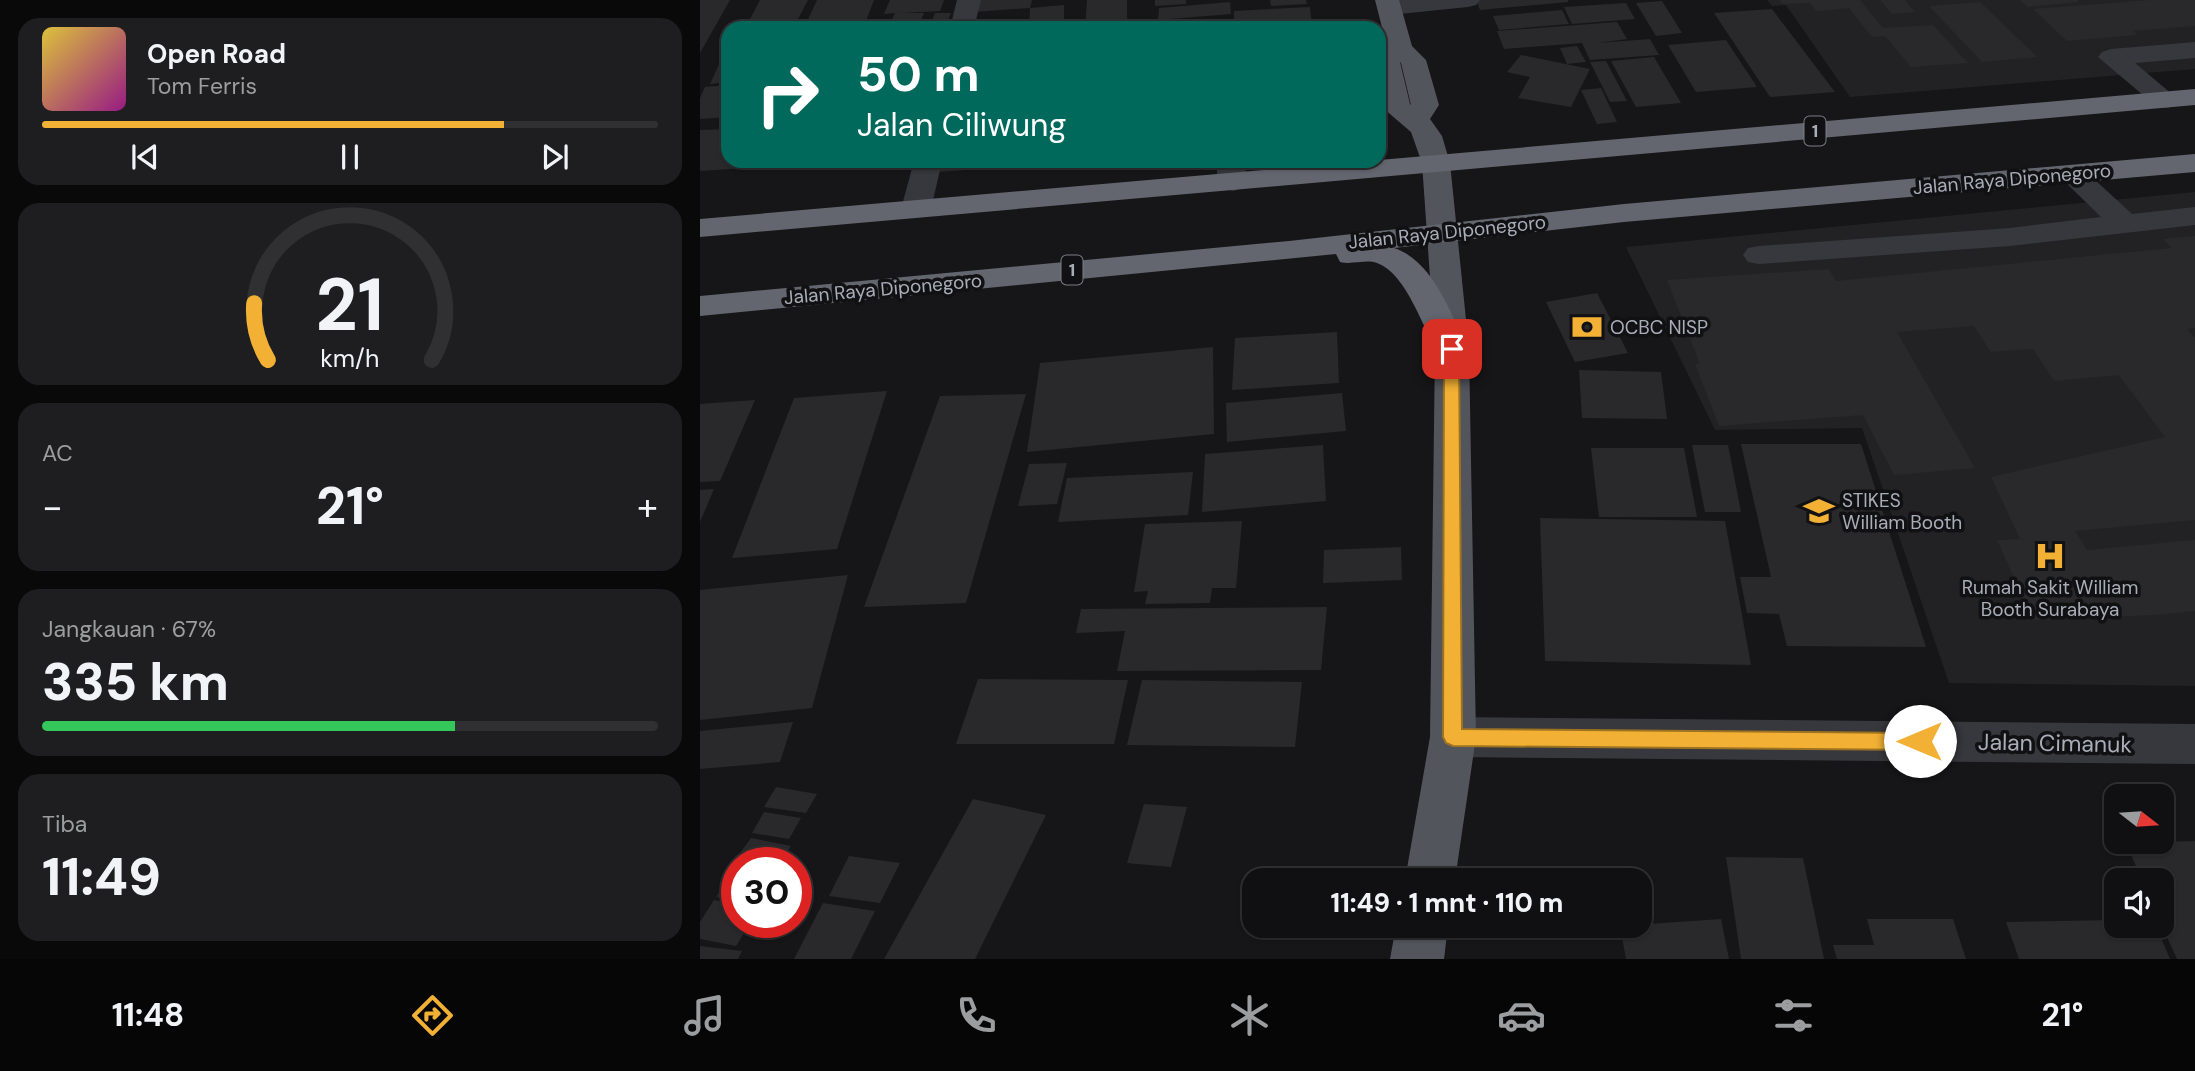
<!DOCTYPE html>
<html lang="id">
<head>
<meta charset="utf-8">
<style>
	:root { --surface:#101012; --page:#1e1e20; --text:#f1f3f6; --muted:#9c9d9f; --line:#303032; --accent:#f2b134 }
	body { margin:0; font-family:"DM Sans",sans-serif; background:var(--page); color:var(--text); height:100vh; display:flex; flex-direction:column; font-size:26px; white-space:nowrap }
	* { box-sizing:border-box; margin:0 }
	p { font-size:23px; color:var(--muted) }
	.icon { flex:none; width:38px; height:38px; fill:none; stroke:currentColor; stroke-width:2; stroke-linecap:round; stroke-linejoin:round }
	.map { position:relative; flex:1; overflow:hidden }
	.panel { display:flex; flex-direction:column; gap:18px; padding:18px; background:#09090a; width:700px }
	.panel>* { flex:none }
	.top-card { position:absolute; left:21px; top:21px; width:665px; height:147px; border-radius:21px; box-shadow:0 2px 5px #0004,0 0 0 2px var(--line); background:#00695c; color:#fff; overflow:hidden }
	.needle { width:46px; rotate:107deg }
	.fabs { position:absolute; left:1404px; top:784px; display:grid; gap:14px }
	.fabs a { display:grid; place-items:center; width:70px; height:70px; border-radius:14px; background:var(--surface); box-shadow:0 2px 5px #0004,0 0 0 2px var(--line); font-size:35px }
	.speed { position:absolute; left:21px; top:847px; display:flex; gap:14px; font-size:35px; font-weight:700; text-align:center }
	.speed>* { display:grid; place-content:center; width:91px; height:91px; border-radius:50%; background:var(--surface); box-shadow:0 2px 5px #0004,0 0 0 2px var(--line); line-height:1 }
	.speed .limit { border:10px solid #d22; background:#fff; color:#111 }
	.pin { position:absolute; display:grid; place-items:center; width:60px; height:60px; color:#fff; margin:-30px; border-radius:14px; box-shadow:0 4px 10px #0006 }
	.me { position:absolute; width:77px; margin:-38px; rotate:270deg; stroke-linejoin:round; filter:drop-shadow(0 0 5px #0008) }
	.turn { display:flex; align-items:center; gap:24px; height:147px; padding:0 21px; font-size:32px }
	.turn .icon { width:91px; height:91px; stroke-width:2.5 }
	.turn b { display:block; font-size:49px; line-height:60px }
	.big { font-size:52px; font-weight:800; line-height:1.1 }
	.panel .widget { flex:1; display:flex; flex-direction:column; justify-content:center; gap:10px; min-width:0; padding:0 24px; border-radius:21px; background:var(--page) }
	.panel .dial { align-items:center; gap:0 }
	.dial svg { height:182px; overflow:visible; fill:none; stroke:var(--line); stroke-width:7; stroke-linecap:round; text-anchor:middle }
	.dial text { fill:var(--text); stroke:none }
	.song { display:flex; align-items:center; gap:21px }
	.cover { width:84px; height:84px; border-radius:10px; background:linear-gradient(135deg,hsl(50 70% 55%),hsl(310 70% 35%)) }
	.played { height:7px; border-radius:4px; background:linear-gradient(90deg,var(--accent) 75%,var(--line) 75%) }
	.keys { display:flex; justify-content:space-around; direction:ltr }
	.heat { display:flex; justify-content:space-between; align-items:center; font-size:38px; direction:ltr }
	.charge { height:10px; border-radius:5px; background:linear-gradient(90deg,#34c759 67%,var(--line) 0) }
	.trip { position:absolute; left:542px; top:868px; width:410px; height:70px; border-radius:21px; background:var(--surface); box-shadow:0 2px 5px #0004,0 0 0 2px var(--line); font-weight:800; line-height:70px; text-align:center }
	.dock { display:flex; height:112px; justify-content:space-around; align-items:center; background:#060607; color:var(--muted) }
	.dock .icon { width:49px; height:49px }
	.dock .active { color:var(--accent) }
	.dock b { font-size:32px; color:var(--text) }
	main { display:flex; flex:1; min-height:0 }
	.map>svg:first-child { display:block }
	.built { fill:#222225 }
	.building { fill:#29292c }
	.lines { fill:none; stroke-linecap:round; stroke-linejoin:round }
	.minor { fill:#37383d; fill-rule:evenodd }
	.major { fill:#53555c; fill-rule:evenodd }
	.highway { fill:#63666e; fill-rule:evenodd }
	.route { fill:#f2b134; stroke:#9d7322; stroke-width:2 }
	.labels { text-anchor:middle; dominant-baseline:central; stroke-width:7; stroke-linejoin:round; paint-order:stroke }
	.shield { fill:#111113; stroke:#7b7e86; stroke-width:2 }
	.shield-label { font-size:18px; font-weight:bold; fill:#a8adb8 }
	.street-label { font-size:19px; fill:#a8adb8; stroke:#111113 }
	.poi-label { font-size:19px; fill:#a8adb8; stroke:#111113; text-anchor:start }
	.near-street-label { font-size:23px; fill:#a8adb8; stroke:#111113 }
</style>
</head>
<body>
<main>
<section class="panel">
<div class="widget">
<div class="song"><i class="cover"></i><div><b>Open Road</b><p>Tom Ferris</p></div></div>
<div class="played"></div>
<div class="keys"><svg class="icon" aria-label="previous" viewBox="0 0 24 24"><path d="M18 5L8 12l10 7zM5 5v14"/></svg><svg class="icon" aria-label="pause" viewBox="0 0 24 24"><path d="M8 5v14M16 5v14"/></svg><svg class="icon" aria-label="next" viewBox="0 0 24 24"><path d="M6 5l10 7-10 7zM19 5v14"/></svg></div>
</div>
<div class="widget dial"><svg viewBox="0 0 100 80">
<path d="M14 69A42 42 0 1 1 86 69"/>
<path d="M14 69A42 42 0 0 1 8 44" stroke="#f2b134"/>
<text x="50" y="56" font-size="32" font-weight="700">21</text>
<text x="50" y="72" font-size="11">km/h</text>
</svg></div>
<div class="widget"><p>AC</p>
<div class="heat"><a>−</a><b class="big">21°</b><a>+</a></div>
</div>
<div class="widget"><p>Jangkauan · 67%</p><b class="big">335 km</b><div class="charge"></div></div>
<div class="widget"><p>Tiba</p><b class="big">11:49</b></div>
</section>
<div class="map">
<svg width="1495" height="959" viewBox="0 0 1495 959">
	<rect width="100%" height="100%" fill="#161618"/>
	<g class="built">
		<path d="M1067 0H1495V69L1150 97 1086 5 1072 6Z"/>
		<path d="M1495 192V686L1249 683 1162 428 1015 430 926 247Z"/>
	</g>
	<g class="building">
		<path d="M0 0H30L0 53Z"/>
		<path d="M60 0H108L98 19 48 23Z"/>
		<path d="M117 0H174L164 26 104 28Z"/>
		<path d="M190 0H244L240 11 199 13H224L218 28H188L195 13 184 14Z"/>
		<path d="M277 0H332L330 8 274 12Z"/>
		<path d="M387 0H427V28H385Z"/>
		<path d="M455 0H486V4L455 6Z"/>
		<path d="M570 0H606L607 4 571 6Z"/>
		<path d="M776 0H868V2L780 10Z"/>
		<path d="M1079 0H1160L1183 28 1233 25 1268 63 1211 67 1185 36 1172 37 1149 8 1116 11 1110 3 1082 4Z"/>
		<path d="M1180 0H1205L1215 12 1192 14Z"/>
		<path d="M1320 0H1378V2L1328 7Z"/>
		<path d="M1450 0H1495V26L1433 31 1438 35 1367 41 1333 9Z"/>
		<path d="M962 1 982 33 956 36 936 3Z"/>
		<path d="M530 2 531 14 458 20 459 8Z"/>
		<path d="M1280 2 1337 57 1282 62 1229 6Z"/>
		<path d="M926 3 935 19 872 24 864 7Z"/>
		<path d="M364 5V28H329L330 8Z"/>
		<path d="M610 7 612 26 534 28V11Z"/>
		<path d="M1072 9 1135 92 1070 97 1014 13Z"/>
		<path d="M862 10 869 24 799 30 793 16Z"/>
		<path d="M235 13H251L245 28H229Z"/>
		<path d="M91 22 89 28H38V26Z"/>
		<path d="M917 22 927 39 897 43 950 39 959 55 890 60 882 43 804 49 797 31Z"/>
		<path d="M1026 40 1057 87 996 92 968 45Z"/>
		<path d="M877 46 886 62 867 64 860 48Z"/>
		<path d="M821 55 890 69 871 107 818 98 830 77 807 72Z"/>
		<path d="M954 57 981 103 936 107 911 61Z"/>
		<path d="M906 61 927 101 910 102 890 62Z"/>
		<path d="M20 62H28V82L10 84Z"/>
		<path d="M28 85V117L0 119V98L5 87Z"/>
		<path d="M901 88 917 122 897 124 881 90Z"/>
		<path d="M28 129V161H49L45 168 0 171V130Z"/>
		<path d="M241 161H328L327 166 238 172Z"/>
		<path d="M1495 236V328L1487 329 1495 338V520L1375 531 1387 550 1495 540V611L1455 615 1333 620 1297 540 1320 539 1291 477 1465 437 1419 375 1354 381 1333 349 1291 352 1274 326 1197 332 1275 468 1194 475 1163 415 1019 426 995 364H1000L967 280 1129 269 1136 281 1471 248 1463 239Z"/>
		<path d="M897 293 928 353 875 362 846 302Z"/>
		<path d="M637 332 639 383 532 390 535 338Z"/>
		<path d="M513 347 514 434 327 452 340 363Z"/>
		<path d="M879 370 961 372 967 419 882 418Z"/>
		<path d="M187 391 137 549 32 558 94 398Z"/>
		<path d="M642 393 646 431 527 442 526 403Z"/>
		<path d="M326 394 266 603 164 607 240 396Z"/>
		<path d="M55 400 20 481 0 482V404Z"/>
		<path d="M1041 444H1161L1226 647 1087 646 1079 614 1047 613 1040 577H1071Z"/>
		<path d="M623 445 626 501 502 512 505 454Z"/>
		<path d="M992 445H1028L1041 512H1005Z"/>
		<path d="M891 448H984L997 517H899Z"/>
		<path d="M367 463 357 504 318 506 329 464Z"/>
		<path d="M493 472 488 515 358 522 367 478Z"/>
		<path d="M14 489 0 522V490Z"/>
		<path d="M840 518 1025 521 1051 665 845 661Z"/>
		<path d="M542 521 536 588H512L510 603 445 604 448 591 434 592 445 524Z"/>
		<path d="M701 547 702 580 623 583 624 550Z"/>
		<path d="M148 575 112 708 0 720V590Z"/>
		<path d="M627 607 621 670 417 671 425 631 376 633 381 609Z"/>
		<path d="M278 679 428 680 414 744H256Z"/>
		<path d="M442 680 602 682 595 747 427 745Z"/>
		<path d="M93 722 80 762 0 769V731Z"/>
		<path d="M76 787 117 794 106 813 64 807Z"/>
		<path d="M273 799 346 815 275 959H184Z"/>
		<path d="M444 804 487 807 471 867 427 863Z"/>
		<path d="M64 812 101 818 89 839 52 833Z"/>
		<path d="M51 838 91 846 80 863 32 864Z"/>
		<path d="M1495 841V959H1477L1461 924V880H1442L1426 843Z"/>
		<path d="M149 856 200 863 180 903 129 896Z"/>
		<path d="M1026 857 1103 858 1124 959H1041Z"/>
		<path d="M37 866V902L16 897Z"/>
		<path d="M14 900 37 904V922H51L36 946 0 939V922Z"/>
		<path d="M123 903 175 911 151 959H94Z"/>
		<path d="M1021 919 1029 959H926L920 926Z"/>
		<path d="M1167 919H1253L1266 959H1137L1133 945H1174Z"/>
		<path d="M1416 920V926H1456L1470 959H1319L1306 922Z"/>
		<path d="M0 946 42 951 38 959H0Z"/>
	</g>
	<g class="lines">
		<g class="minor">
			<path d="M257 0H281L274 28H250Z"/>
			<path d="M780 0 776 5 768 7 690 15 681 13 678 8 681 3 697 0Z"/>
			<path d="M1495 42V58L1435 63 1479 100 1476 106 1466 108 1456 106 1398 57 1402 52 1411 49Z"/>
			<path d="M214 161H242L231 209 227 215 216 218 205 215 201 209Z"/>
			<path d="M516 161H544L548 182 543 188 533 191 523 188 518 182Z"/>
			<path d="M1372 165 1382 168 1432 214 1495 207V225L1310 246 1059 264 1048 262 1043 255 1048 248 1059 246 1310 228 1401 217 1357 174 1362 168Z"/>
			<path d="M753 717 1495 724V764L753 757 737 751 730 737 737 723Z"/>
		</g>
		<g class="major">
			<path d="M675 0H699L712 46 726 60 739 105 730 119 742 136 750 163 769 349 776 737 755 880H705L730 737 735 349 722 163 711 132 683 108 679 88V55L687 47ZM700 62 701 63 711 105 710 104Z"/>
			<path d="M696 926H748L744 959H690Z"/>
		</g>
		<g class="highway">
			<path d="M1495 89V105L0 237V219Z"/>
			<path d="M1495 154V172L924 222 694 248C734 261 751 316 769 349L764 357 752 360 740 357C724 332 707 273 677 263 666 259 652 265 640 262L636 254 0 316V296L589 241 924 204Z"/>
		</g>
	</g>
	<path class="route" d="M752 345 759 349 762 729 1220 733 1227 736 1230 741 1227 747 1220 750 753 746 746 743 743 737 744 349Z"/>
	<defs>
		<g id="bank-bare" transform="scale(2.415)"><path d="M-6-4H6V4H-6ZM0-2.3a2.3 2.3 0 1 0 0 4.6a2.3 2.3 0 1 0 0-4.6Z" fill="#f2b134" stroke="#111113" stroke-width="2.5" paint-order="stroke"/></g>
		<g id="university-bare" transform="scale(2.415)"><path d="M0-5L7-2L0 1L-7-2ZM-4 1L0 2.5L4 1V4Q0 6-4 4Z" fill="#f2b134" stroke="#111113" stroke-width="2.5" paint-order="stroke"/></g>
		<g id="hospital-bare" transform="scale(2.415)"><path d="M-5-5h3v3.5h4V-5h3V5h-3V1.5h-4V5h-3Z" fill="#f2b134" stroke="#111113" stroke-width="2.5" paint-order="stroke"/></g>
	</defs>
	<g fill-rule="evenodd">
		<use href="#bank-bare" x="887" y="327"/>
		<use href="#university-bare" x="1119" y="511"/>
		<use href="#hospital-bare" x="1350" y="556"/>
	</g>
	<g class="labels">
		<g class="shield">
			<rect x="1104.5" y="116.5" width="21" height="29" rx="5"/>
			<rect x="361.5" y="255.5" width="21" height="29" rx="5"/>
		</g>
		<g class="shield-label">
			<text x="1115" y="131">1</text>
			<text x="372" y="270">1</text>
		</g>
		<g class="street-label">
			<text transform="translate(1312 179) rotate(-5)">Jalan Raya Diponegoro</text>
			<text transform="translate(747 232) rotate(-6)">Jalan Raya Diponegoro</text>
			<text transform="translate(183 289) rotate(-5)">Jalan Raya Diponegoro</text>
		</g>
		<g class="poi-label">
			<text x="910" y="327">OCBC NISP</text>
			<text x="1142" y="500">STIKES<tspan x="1142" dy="22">William Booth</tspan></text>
			<text x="1350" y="587" text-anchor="middle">Rumah Sakit William<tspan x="1350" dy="22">Booth Surabaya</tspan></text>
		</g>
		<g class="near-street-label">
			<text transform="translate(1355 743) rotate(1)">Jalan Cimanuk</text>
		</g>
	</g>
</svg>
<div class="fabs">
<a><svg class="needle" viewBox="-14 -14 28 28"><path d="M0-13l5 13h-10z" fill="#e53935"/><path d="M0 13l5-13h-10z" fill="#9c9d9f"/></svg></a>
<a><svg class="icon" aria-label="sound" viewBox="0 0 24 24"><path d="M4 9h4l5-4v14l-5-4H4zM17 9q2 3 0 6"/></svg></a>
</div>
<div class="speed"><div class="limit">30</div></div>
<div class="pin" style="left:752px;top:349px;background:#d93025"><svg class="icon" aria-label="arrive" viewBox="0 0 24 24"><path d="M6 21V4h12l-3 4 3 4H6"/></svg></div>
<svg class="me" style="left:1220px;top:741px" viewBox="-20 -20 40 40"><circle r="19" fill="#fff"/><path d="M0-13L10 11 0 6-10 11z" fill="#f2b134"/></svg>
<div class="trip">11:49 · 1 mnt · 110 m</div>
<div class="top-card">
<div class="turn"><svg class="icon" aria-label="right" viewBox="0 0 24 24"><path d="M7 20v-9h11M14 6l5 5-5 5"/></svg><div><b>50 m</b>Jalan Ciliwung</div></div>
</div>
</div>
</main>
<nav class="dock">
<b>11:48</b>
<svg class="icon active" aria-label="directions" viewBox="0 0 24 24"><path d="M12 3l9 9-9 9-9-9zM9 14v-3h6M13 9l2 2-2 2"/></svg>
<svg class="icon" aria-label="music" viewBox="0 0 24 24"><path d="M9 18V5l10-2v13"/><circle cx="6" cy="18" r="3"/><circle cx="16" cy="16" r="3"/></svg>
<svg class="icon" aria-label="phone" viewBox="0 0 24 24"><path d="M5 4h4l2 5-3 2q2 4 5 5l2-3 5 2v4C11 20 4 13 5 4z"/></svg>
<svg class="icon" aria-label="climate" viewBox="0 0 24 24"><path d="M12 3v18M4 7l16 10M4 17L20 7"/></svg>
<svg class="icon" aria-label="car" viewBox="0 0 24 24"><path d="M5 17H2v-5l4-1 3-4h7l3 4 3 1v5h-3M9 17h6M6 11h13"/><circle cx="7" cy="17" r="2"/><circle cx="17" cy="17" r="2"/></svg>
<svg class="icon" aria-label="filters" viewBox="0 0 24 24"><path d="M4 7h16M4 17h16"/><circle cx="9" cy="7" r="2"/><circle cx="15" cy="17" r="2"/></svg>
<b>21°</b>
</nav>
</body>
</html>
